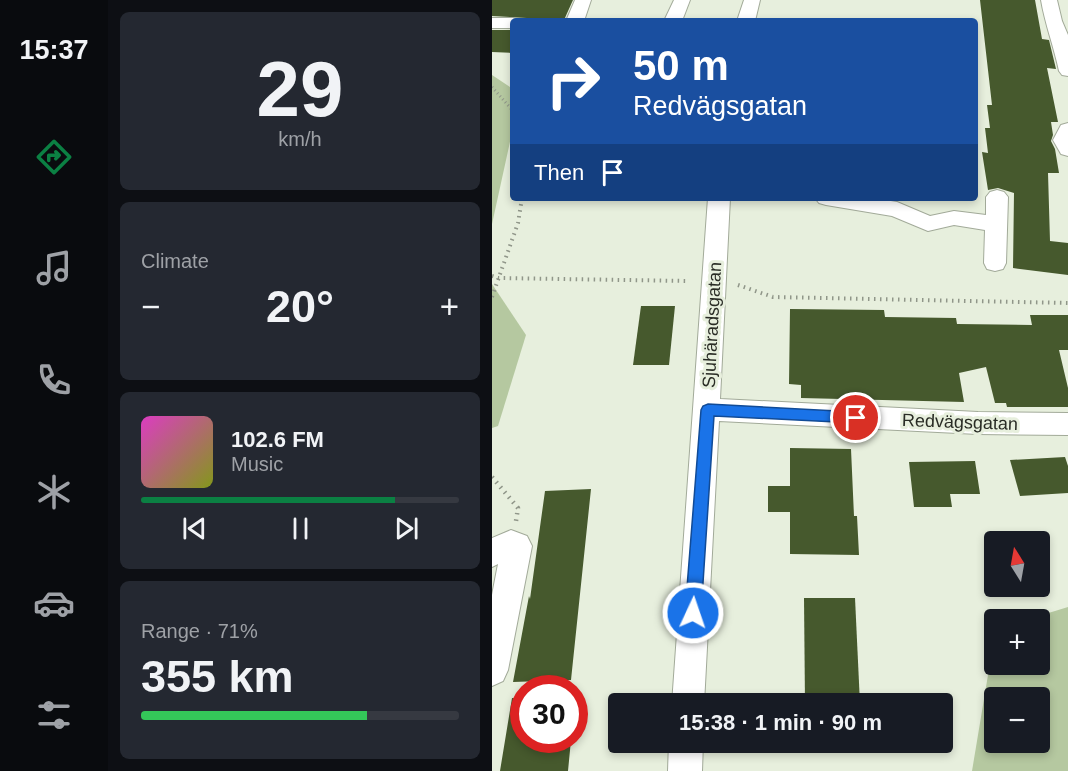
<!DOCTYPE html>
<html lang="en">
<head>
<meta charset="utf-8">
<style>
	:root { --surface:#171b24; --page:#242831; --text:#f1f3f6; --muted:#9ea1a6; --line:#363941; --accent:#0b8043 }
	body { margin:0; font-family:Helvetica,sans-serif; background:var(--page); color:var(--text); height:100vh; display:flex; flex-direction:column; font-size:22px; white-space:nowrap }
	* { box-sizing:border-box; margin:0 }
	p { font-size:20px; color:var(--muted) }
	.icon { flex:none; width:33px; height:33px; fill:none; stroke:currentColor; stroke-width:2; stroke-linecap:round; stroke-linejoin:round }
	.map { position:relative; flex:1; overflow:hidden }
	.side { display:flex; flex-direction:column; gap:12px; padding:12px; background:#0d0f14; width:384px }
	.side>* { flex:none }
	.banner { position:absolute; left:18px; top:18px; width:468px; height:183px; border-radius:6px; box-shadow:0 3px 9px #0003; background:#1a4fa0; color:#fff; overflow:hidden }
	.needle { width:39px; rotate:349deg }
	.controls { position:absolute; left:492px; top:531px; display:grid; gap:12px }
	.controls a { display:grid; place-items:center; width:66px; height:66px; border-radius:6px; background:var(--surface); box-shadow:0 3px 9px #0003; font-size:30px }
	.speed { position:absolute; left:18px; top:675px; display:flex; gap:12px; font-size:30px; font-weight:700; text-align:center }
	.speed>* { display:grid; place-content:center; width:78px; height:78px; border-radius:50%; background:var(--surface); box-shadow:0 3px 9px #0003; line-height:1 }
	.speed .limit { border:9px solid #d22; background:#fff; color:#111 }
	.pin { position:absolute; display:grid; place-items:center; width:51px; height:51px; color:#fff; margin:-26px; border:3px solid #fff; border-radius:50%; box-shadow:0 2px 6px #0007 }
	.me { position:absolute; width:66px; margin:-33px; rotate:3deg; stroke-linejoin:round; filter:drop-shadow(0 0 4px #0008) }
	.turn { display:flex; align-items:center; gap:21px; height:126px; padding:0 24px; font-size:27px }
	.turn .icon { width:78px; height:78px; stroke-width:2.5 }
	.turn b { display:block; font-size:42px; line-height:51px }
	.then { display:flex; align-items:center; height:57px; padding:0 24px; background:#0003; gap:12px; font-size:22px }
	.big { font-size:45px; font-weight:800; line-height:1.1 }
	.side .widget { flex:1; display:flex; flex-direction:column; justify-content:center; gap:9px; min-width:0; padding:0 21px; border-radius:9px; background:var(--page) }
	.side .dial { align-items:center; gap:0 }
	.dial b { font-size:78px; line-height:1 }
	.song { display:flex; align-items:center; gap:18px }
	.cover { width:72px; height:72px; border-radius:9px; background:linear-gradient(135deg,hsl(310 70% 55%),hsl(70 70% 35%)) }
	.played { height:6px; border-radius:3px; background:linear-gradient(90deg,var(--accent) 80%,var(--line) 80%) }
	.keys { display:flex; justify-content:space-around; direction:ltr }
	.heat { display:flex; justify-content:space-between; align-items:center; font-size:33px; direction:ltr }
	.charge { height:9px; border-radius:4px; background:linear-gradient(90deg,#34c759 71%,var(--line) 0) }
	.trip { position:absolute; left:116px; top:693px; width:345px; height:60px; border-radius:6px; background:var(--surface); box-shadow:0 3px 9px #0003; font-weight:800; line-height:60px; text-align:center }
	main { display:flex; flex:1; min-height:0 }
	.tabs { display:flex; flex-direction:column; width:108px; justify-content:space-around; align-items:center; background:#090b0e; color:var(--muted) }
	.tabs .icon { width:42px; height:42px }
	.tabs .selected { color:var(--accent) }
	.tabs b { font-size:27px; color:var(--text) }
	.map>svg:first-child { display:block }
	.green { fill:#b5c8a0; fill-rule:evenodd }
	.building { fill:#46592d }
	.lines { fill:none; stroke-linecap:round; stroke-linejoin:round }
	.minor-casing { stroke:#a2aa99; stroke-width:2 }
	.path-far2 { stroke:#909689; stroke-width:3; stroke-dasharray:1 3; stroke-linecap:butt }
	.path-far1 { stroke:#909689; stroke-width:4; stroke-dasharray:1.5 4.5; stroke-linecap:butt }
	.path { stroke:#909689; stroke-width:4.5; stroke-dasharray:1.5 5; stroke-linecap:butt }
	.minor { fill:#fff; fill-rule:evenodd }
	.route { fill:#1a73e8; stroke:#114b97; stroke-width:1.5 }
	.labels { text-anchor:middle; dominant-baseline:central; stroke-width:6; stroke-linejoin:round; paint-order:stroke }
	.street-label { font-size:18px; fill:#292c25; stroke:#e7efdd }
</style>
</head>
<body>
<main>
<nav class="tabs">
<b>15:37</b>
<svg class="icon selected" aria-label="directions" viewBox="0 0 24 24"><path d="M12 3l9 9-9 9-9-9zM9 14v-3h6M13 9l2 2-2 2"/></svg>
<svg class="icon" aria-label="music" viewBox="0 0 24 24"><path d="M9 18V5l10-2v13"/><circle cx="6" cy="18" r="3"/><circle cx="16" cy="16" r="3"/></svg>
<svg class="icon" aria-label="phone" viewBox="0 0 24 24"><path d="M5 4h4l2 5-3 2q2 4 5 5l2-3 5 2v4C11 20 4 13 5 4z"/></svg>
<svg class="icon" aria-label="climate" viewBox="0 0 24 24"><path d="M12 3v18M4 7l16 10M4 17L20 7"/></svg>
<svg class="icon" aria-label="car" viewBox="0 0 24 24"><path d="M5 17H2v-5l4-1 3-4h7l3 4 3 1v5h-3M9 17h6M6 11h13"/><circle cx="7" cy="17" r="2"/><circle cx="17" cy="17" r="2"/></svg>
<svg class="icon" aria-label="filters" viewBox="0 0 24 24"><path d="M4 7h16M4 17h16"/><circle cx="9" cy="7" r="2"/><circle cx="15" cy="17" r="2"/></svg>
</nav>
<section class="side">
<div class="widget dial"><b>29</b><p>km/h</p></div>
<div class="widget"><p>Climate</p>
<div class="heat"><a>−</a><b class="big">20°</b><a>+</a></div>
</div>
<div class="widget">
<div class="song"><i class="cover"></i><div><b>102.6 FM</b><p>Music</p></div></div>
<div class="played"></div>
<div class="keys"><svg class="icon" aria-label="previous" viewBox="0 0 24 24"><path d="M18 5L8 12l10 7zM5 5v14"/></svg><svg class="icon" aria-label="pause" viewBox="0 0 24 24"><path d="M8 5v14M16 5v14"/></svg><svg class="icon" aria-label="next" viewBox="0 0 24 24"><path d="M6 5l10 7-10 7zM19 5v14"/></svg></div>
</div>
<div class="widget"><p>Range · 71%</p><b class="big">355 km</b><div class="charge"></div></div>
</section>
<div class="map">
<svg width="576" height="771" viewBox="0 0 576 771">
	<rect width="100%" height="100%" fill="#e7efdd"/>
	<g class="green">
		<path d="M0 75 21 89V128L0 224Z"/>
		<path d="M0 284 34 335 6 426 0 428Z"/>
		<path d="M576 607V771H480L502 639V664H548V620L537 619ZM502 698H548V742H502Z"/>
	</g>
	<g class="building">
		<path d="M0 0H81L72 20 0 16Z"/>
		<path d="M488 0H543L550 39 557 40 564 69 555 68 566 122H559L561 135 559 141 563 149 567 173H556L558 241 576 243V275L521 268 522 193 506 188 496 190 490 152 496 153 493 128H498L495 105H500Z"/>
		<path d="M0 30H21V53L0 52Z"/>
		<path d="M149 306H183L177 365H141Z"/>
		<path d="M298 309 392 310 393 317 464 318 465 324 540 325 538 315H576V350H567L576 388V407H515L514 403H503L494 367 467 373 472 402 309 398V385L297 384Z"/>
		<path d="M298 448 359 449 362 516H365L367 555 298 554V512H276V486H298Z"/>
		<path d="M573 457 576 466V493L528 496 518 460Z"/>
		<path d="M483 461 488 494H458L460 507H422L417 462Z"/>
		<path d="M99 489 79 680 21 682 37 596 38 599 53 491Z"/>
		<path d="M312 598H363L368 704H313Z"/>
		<path d="M20 698 32 699V740H79L76 771H8Z"/>
	</g>
	<g class="lines">
		<g class="minor-casing">
			<g id="minor">
				<path d="M83 0H99L92 21H74Z"/>
				<path d="M182 0H198L190 21H172Z"/>
				<path d="M252 0H268L263 21H245Z"/>
				<path d="M549 0H565L570 21 576 35V76L570 75 567 71C562 47 553 24 549 0Z"/>
				<path d="M0 18H21L28 21H21V28H0Z"/>
				<path d="M576 123V156L569 154 561 140 569 125Z"/>
				<path d="M505 190 512 192 516 197 514 263 511 269 503 271 495 269 492 263 493 230 462 225 436 231 400 216 334 205 327 203 323 198H380L405 202 438 216 462 211 494 215V197L498 192Z"/>
				<path d="M216 198H238L228 399 486 412 576 413V435L486 434 227 421 212 704H180Z"/>
				<path d="M19 530 35 536 40 546 16 670 11 681 0 686V595L6 564 0 567V538Z"/>
				<path d="M177 742H211L210 771H176Z"/>
			</g>
		</g>
		<path class="path-far2" d="M0 87 21 111"/>
		<g class="path-far1">
			<path d="M0 276 6 278 197 281"/>
			<path d="M246 285 281 297 576 303"/>
			<path d="M0 297 26 223 30 198"/>
		</g>
		<path class="path" d="M0 477 26 508 24 521"/>
		<use href="#minor" class="minor"/>
	</g>
	<path class="route" d="M216 404 364 412 369 413 371 418 369 422 364 423 222 416 209 613 207 619 201 621 195 619 193 613 209 410 211 406Z"/>
	<g class="labels">
		<g class="street-label">
			<text transform="translate(220 325) rotate(-87)">Sjuhäradsgatan</text>
			<text transform="translate(468 422) rotate(2)">Redvägsgatan</text>
		</g>
	</g>
</svg>
<div class="controls">
<a><svg class="needle" viewBox="-14 -14 28 28"><path d="M0-13l5 13h-10z" fill="#e53935"/><path d="M0 13l5-13h-10z" fill="#9ea1a6"/></svg></a>
<a>+</a>
<a>−</a>
</div>
<div class="speed"><div class="limit">30</div></div>
<div class="pin" style="left:364px;top:418px;background:#d93025"><svg class="icon" aria-label="arrive" viewBox="0 0 24 24"><path d="M6 21V4h12l-3 4 3 4H6"/></svg></div>
<svg class="me" style="left:201px;top:613px" viewBox="-20 -20 40 40"><circle r="17" fill="#1a73e8" stroke="#fff" stroke-width="3"/><path d="M0-11L8 9 0 5-8 9z" fill="#fff"/></svg>
<div class="trip">15:38 · 1 min · 90 m</div>
<div class="banner">
<div class="turn"><svg class="icon" aria-label="right" viewBox="0 0 24 24"><path d="M7 20v-9h11M14 6l5 5-5 5"/></svg><div><b>50 m</b>Redvägsgatan</div></div>
<div class="then">Then<svg class="icon" aria-label="arrive" viewBox="0 0 24 24"><path d="M6 21V4h12l-3 4 3 4H6"/></svg></div>
</div>
</div>
</main>
</body>
</html>
